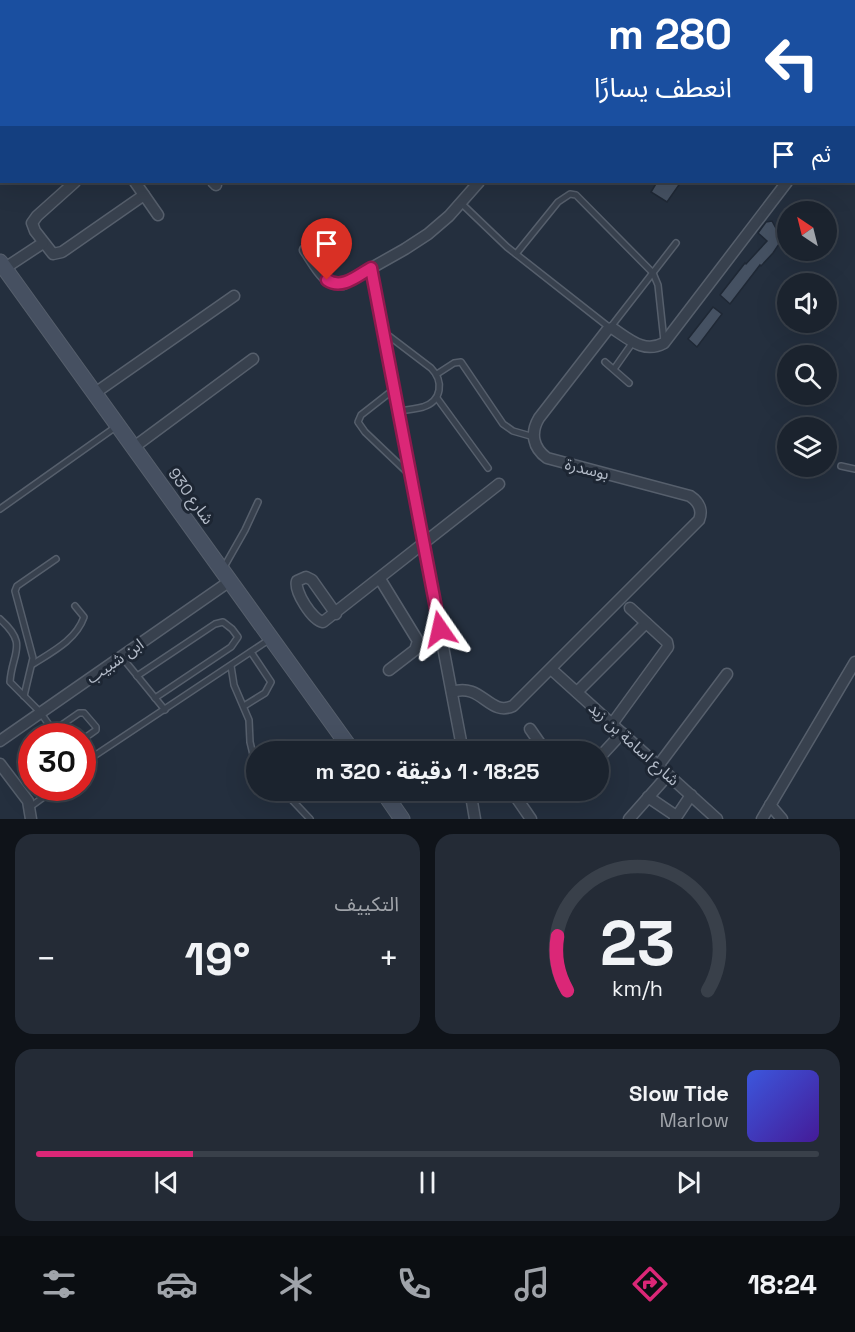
<!DOCTYPE html>
<html lang="ar">
<head>
<meta charset="utf-8">
<style>
	:root { --surface:#1b232e; --page:#242b36; --text:#f1f3f6; --muted:#a0a4aa; --line:#39404a; --accent:#db2777 }
	body { margin:0; font-family:"Space Grotesk","Noto Sans Arabic",sans-serif; background:var(--page); color:var(--text); direction:rtl; height:100vh; display:flex; flex-direction:column; font-size:22px; white-space:nowrap }
	* { box-sizing:border-box; margin:0 }
	p { font-size:20px; color:var(--muted) }
	.icon { flex:none; width:33px; height:33px; fill:none; stroke:currentColor; stroke-width:2; stroke-linecap:round; stroke-linejoin:round }
	.map { position:relative; height:819px; overflow:hidden; direction:ltr }
	.sheet { display:flex; flex-direction:column; gap:15px; padding:15px; background:#0f1319; flex:1 }
	.sheet>* { flex:none }
	.top-card { position:absolute; left:0px; top:0px; width:855px; height:183px; box-shadow:0 6px 24px #0002,0 0 0 2px var(--line); direction:rtl; background:#1a4fa0; color:#fff; overflow:hidden }
	.needle { width:39px; rotate:325deg }
	.fabs { position:absolute; left:777px; top:201px; display:grid; gap:12px }
	.fabs a { display:grid; place-items:center; width:60px; height:60px; border-radius:50%; background:var(--surface); box-shadow:0 6px 24px #0002,0 0 0 2px var(--line); font-size:30px }
	.speed { position:absolute; left:18px; top:723px; display:flex; gap:12px; font-size:30px; font-weight:700; text-align:center }
	.speed>* { display:grid; place-content:center; width:78px; height:78px; border-radius:50%; background:var(--surface); box-shadow:0 6px 24px #0002,0 0 0 2px var(--line); line-height:1 }
	.speed .limit { border:9px solid #d22; background:#fff; color:#111 }
	.pin { position:absolute; display:grid; place-items:center; width:51px; height:51px; color:#fff; margin:-62px -26px; border-radius:50% 50% 50% 0; rotate:-45deg; box-shadow:0 0 6px #0007 }
	.pin .icon { rotate:45deg }
	.me { position:absolute; width:66px; margin:-33px; rotate:349deg; stroke-linejoin:round; filter:drop-shadow(0 0 4px #0008) }
	.turn { display:flex; align-items:center; gap:21px; height:126px; padding:0 24px; font-size:27px }
	.turn .icon { width:78px; height:78px; stroke-width:2.5 }
	.turn b { display:block; font-size:42px; line-height:51px }
	.then { display:flex; align-items:center; height:57px; padding:0 24px; background:#0003; gap:12px; font-size:22px }
	.big { font-size:45px; font-weight:700; line-height:1.1 }
	.sheet .tile { flex:1; display:flex; flex-direction:column; justify-content:center; gap:9px; min-width:0; padding:0 21px; border-radius:18px; background:var(--page) }
	.sheet .dial { align-items:center; gap:0 }
	.dial svg { height:156px; overflow:visible; fill:none; stroke:var(--line); stroke-width:7; stroke-linecap:round; text-anchor:middle }
	.dial text { fill:var(--text); stroke:none }
	.song { display:flex; align-items:center; gap:18px }
	.cover { width:72px; height:72px; border-radius:9px; background:linear-gradient(135deg,hsl(230 70% 55%),hsl(260 70% 35%)) }
	.played { height:6px; border-radius:3px; background:linear-gradient(90deg,var(--accent) 20%,var(--line) 20%) }
	.keys { display:flex; justify-content:space-around; direction:ltr }
	.heat { display:flex; justify-content:space-between; align-items:center; font-size:33px; direction:ltr }
	.sheet .tiles { flex:1; display:grid; gap:15px; grid-template-columns:1fr 1fr }
	.tile:last-child { grid-column:span 2 }
	.trip { position:absolute; left:246px; top:741px; width:363px; height:60px; border-radius:30px; background:var(--surface); box-shadow:0 6px 24px #0002,0 0 0 2px var(--line); font-weight:700; line-height:60px; text-align:center; direction:rtl }
	.menu { display:flex; height:96px; justify-content:space-around; align-items:center; background:#0b0e12; color:var(--muted) }
	.menu .icon { width:42px; height:42px }
	.menu .active { color:var(--accent) }
	.menu b { font-size:27px; color:var(--text) }
	.map>svg:first-child { display:block }
	.building { fill:#455162; stroke:#1f2835; stroke-width:1.5 }
	.lines { fill:none; stroke-linecap:round; stroke-linejoin:round }
	.lane-casing { stroke:#565f6c; stroke-width:8 }
	.street-casing { stroke:#565f6c; stroke-width:13 }
	.secondary-casing { stroke:#565f6c; stroke-width:17 }
	.lane { stroke:#38414e; stroke-width:5 }
	.street { stroke:#38414e; stroke-width:10 }
	.secondary { stroke:#465061; stroke-width:15 }
	.route-casing { stroke:#8e194d; stroke-width:15 }
	.route { stroke:#db2777; stroke-width:10 }
	.labels { text-anchor:middle; dominant-baseline:central; stroke-width:6; stroke-linejoin:round; paint-order:stroke }
	.street-label { font-size:16px; fill:#b4bcc9; stroke:#1d2633 }
</style>
</head>
<body>
<div class="map">
<svg width="855" height="819" viewBox="0 0 855 819">
	<rect width="100%" height="100%" fill="#242f3e"/>
	<g class="building">
		<path d="M657 182H681L667 202 651 192Z"/>
		<path d="M772 221 777 230 780 227 786 231 779 240 781 241 773 253 761 266 760 265 730 304 720 295 745 263 746 264 767 241 758 233 766 222Z"/>
		<path d="M713 307 722 314 697 347 688 339Z"/>
	</g>
	<g class="lines">
		<g class="lane-casing">
			<g id="lane">
				<path d="M461 203 507 247 610 328 676 243"/>
				<path d="M516 254 558 202 570 194 576 195 653 273 658 285 664 341"/>
				<path d="M385 333 431 368C444 381 442 401 423 407 415 409 407 410 399 411"/>
				<path d="M605 362 629 383"/>
				<path d="M614 369 633 342"/>
				<path d="M437 374 454 363 461 362 503 424 513 431 534 437"/>
				<path d="M393 390 361 415 358 422 365 432 408 473"/>
				<path d="M437 398 488 468"/>
				<path d="M841 466 855 469"/>
				<path d="M0 509 117 426"/>
				<path d="M224 567 245 530 258 502"/>
				<path d="M0 619C29 645 12 652 10 682L40 712 57 736"/>
				<path d="M121 656 165 710"/>
				<path d="M33 664C52 652 76 640 84 617L75 606"/>
				<path d="M231 666 234 685 249 720 250 742 256 767"/>
				<path d="M137 676 215 624 223 622 232 629 238 637 231 647 155 698"/>
				<path d="M24 696 33 658 15 591 17 586 56 559"/>
				<path d="M244 706 265 693 271 682 251 652"/>
				<path d="M53 731 79 713H84L96 727V730L82 740"/>
				<path d="M412 744 420 752"/>
				<path d="M82 764 270 639"/>
				<path d="M278 790 292 800 310 819"/>
				<path d="M30 807 56 788"/>
			</g>
		</g>
		<g class="street-casing">
			<g id="street">
				<path d="M839 0 841 2"/>
				<path d="M343 2V0"/>
				<path d="M591 2V0"/>
				<path d="M749 2 751 0"/>
				<path d="M825 2 826 0"/>
				<path d="M854 11 855 12"/>
				<path d="M854 93 855 91"/>
				<path d="M75 182 37 216 32 223 35 231 53 254 62 252 144 195"/>
				<path d="M135 182 158 215"/>
				<path d="M213 182 216 185"/>
				<path d="M305 250C315 264 324 286 343 284L405 249 428 234 449 216 479 182"/>
				<path d="M5 268 43 243"/>
				<path d="M371 268 463 752"/>
				<path d="M95 393 234 296"/>
				<path d="M134 447 253 359"/>
				<path d="M380 579 418 641 415 650 389 670"/>
				<path d="M336 614 312 580 306 577 297 581C294 591 312 620 323 622L499 484"/>
				<path d="M551 669 717 819"/>
				<path d="M452 692C482 682 489 717 513 706L699 520C703 510 699 502 690 496L547 458C533 448 530 433 539 418L608 329 612 328C629 339 644 354 664 343L787 182"/>
				<path d="M577 692 646 623"/>
				<path d="M612 724 668 647 667 642 630 608"/>
				<path d="M530 729 546 752"/>
				<path d="M0 741 230 581"/>
				<path d="M598 759 622 733"/>
				<path d="M0 764 28 801 31 819"/>
				<path d="M658 766 727 674"/>
				<path d="M470 790 475 819"/>
				<path d="M511 790 531 819"/>
				<path d="M648 797 676 816"/>
				<path d="M770 805 782 819"/>
				<path d="M629 819 668 775"/>
				<path d="M675 819 691 795"/>
				<path d="M762 819 855 662"/>
			</g>
		</g>
		<g class="secondary-casing">
			<g id="secondary">
				<path d="M237 2 239 0"/>
				<path d="M0 158 2 157"/>
				<path d="M0 262 353 752"/>
				<path d="M382 790 402 819"/>
			</g>
		</g>
		<use href="#lane" class="lane"/>
		<use href="#street" class="street"/>
		<use href="#secondary" class="secondary"/>
	</g>
	<g class="lines">
		<g class="route-casing">
			<path id="route" d="M327 280C342 290 357 276 371 268L440 629"/>
		</g>
		<use href="#route" class="route"/>
	</g>
	<g class="labels">
		<g class="street-label">
			<text transform="translate(587 469) rotate(14)">بوسدرة</text>
			<text transform="translate(191 496) rotate(54)">شارع 930</text>
			<text transform="translate(115 661) rotate(-35)">ابن شبيب</text>
			<text transform="translate(634 744) rotate(42)">شارع اسامة بن زيد</text>
		</g>
	</g>
</svg>
<div class="fabs">
<a><svg class="needle" viewBox="-14 -14 28 28"><path d="M0-13l5 13h-10z" fill="#e53935"/><path d="M0 13l5-13h-10z" fill="#a0a4aa"/></svg></a>
<a><svg class="icon" aria-label="sound" viewBox="0 0 24 24"><path d="M4 9h4l5-4v14l-5-4H4zM17 9q2 3 0 6"/></svg></a>
<a><svg class="icon" aria-label="search" viewBox="0 0 24 24"><circle cx="10" cy="10" r="6"/><path d="M15 15l6 6"/></svg></a>
<a><svg class="icon" aria-label="layers" viewBox="0 0 24 24"><path d="M12 4l9 5-9 5-9-5zM3 14l9 5 9-5"/></svg></a>
</div>
<div class="speed"><div class="limit">30</div></div>
<div class="pin" style="left:327px;top:280px;background:#d93025"><svg class="icon" aria-label="arrive" viewBox="0 0 24 24"><path d="M6 21V4h12l-3 4 3 4H6"/></svg></div>
<svg class="me" style="left:440px;top:629px" viewBox="-20 -20 40 40"><path d="M0-17L14 15 0 8-14 15z" fill="#db2777" stroke="#fff" stroke-width="4"/></svg>
<div class="trip">18:25 · 1 دقيقة · 320 m</div>
<div class="top-card">
<div class="turn"><svg class="icon" aria-label="left" viewBox="0 0 24 24"><path d="M17 20v-9H6M10 6l-5 5 5 5"/></svg><div><b>280 m</b>انعطف يسارًا</div></div>
<div class="then">ثم<svg class="icon" aria-label="arrive" viewBox="0 0 24 24"><path d="M6 21V4h12l-3 4 3 4H6"/></svg></div>
</div>
</div>
<section class="sheet">
<div class="tiles">
<div class="tile dial"><svg viewBox="0 0 100 80">
<path d="M14 69A42 42 0 1 1 86 69"/>
<path d="M14 69A42 42 0 0 1 9 41" stroke="#db2777"/>
<text x="50" y="56" font-size="32" font-weight="700">23</text>
<text x="50" y="72" font-size="11">km/h</text>
</svg></div>
<div class="tile"><p>التكييف</p>
<div class="heat"><a>−</a><b class="big">19°</b><a>+</a></div>
</div>
<div class="tile">
<div class="song"><i class="cover"></i><div><b>Slow Tide</b><p>Marlow</p></div></div>
<div class="played"></div>
<div class="keys"><svg class="icon" aria-label="previous" viewBox="0 0 24 24"><path d="M18 5L8 12l10 7zM5 5v14"/></svg><svg class="icon" aria-label="pause" viewBox="0 0 24 24"><path d="M8 5v14M16 5v14"/></svg><svg class="icon" aria-label="next" viewBox="0 0 24 24"><path d="M6 5l10 7-10 7zM19 5v14"/></svg></div>
</div>
</div>
</section>
<nav class="menu">
<b>18:24</b>
<svg class="icon active" aria-label="directions" viewBox="0 0 24 24"><path d="M12 3l9 9-9 9-9-9zM9 14v-3h6M13 9l2 2-2 2"/></svg>
<svg class="icon" aria-label="music" viewBox="0 0 24 24"><path d="M9 18V5l10-2v13"/><circle cx="6" cy="18" r="3"/><circle cx="16" cy="16" r="3"/></svg>
<svg class="icon" aria-label="phone" viewBox="0 0 24 24"><path d="M5 4h4l2 5-3 2q2 4 5 5l2-3 5 2v4C11 20 4 13 5 4z"/></svg>
<svg class="icon" aria-label="climate" viewBox="0 0 24 24"><path d="M12 3v18M4 7l16 10M4 17L20 7"/></svg>
<svg class="icon" aria-label="car" viewBox="0 0 24 24"><path d="M5 17H2v-5l4-1 3-4h7l3 4 3 1v5h-3M9 17h6M6 11h13"/><circle cx="7" cy="17" r="2"/><circle cx="17" cy="17" r="2"/></svg>
<svg class="icon" aria-label="filters" viewBox="0 0 24 24"><path d="M4 7h16M4 17h16"/><circle cx="9" cy="7" r="2"/><circle cx="15" cy="17" r="2"/></svg>
</nav>
</body>
</html>
